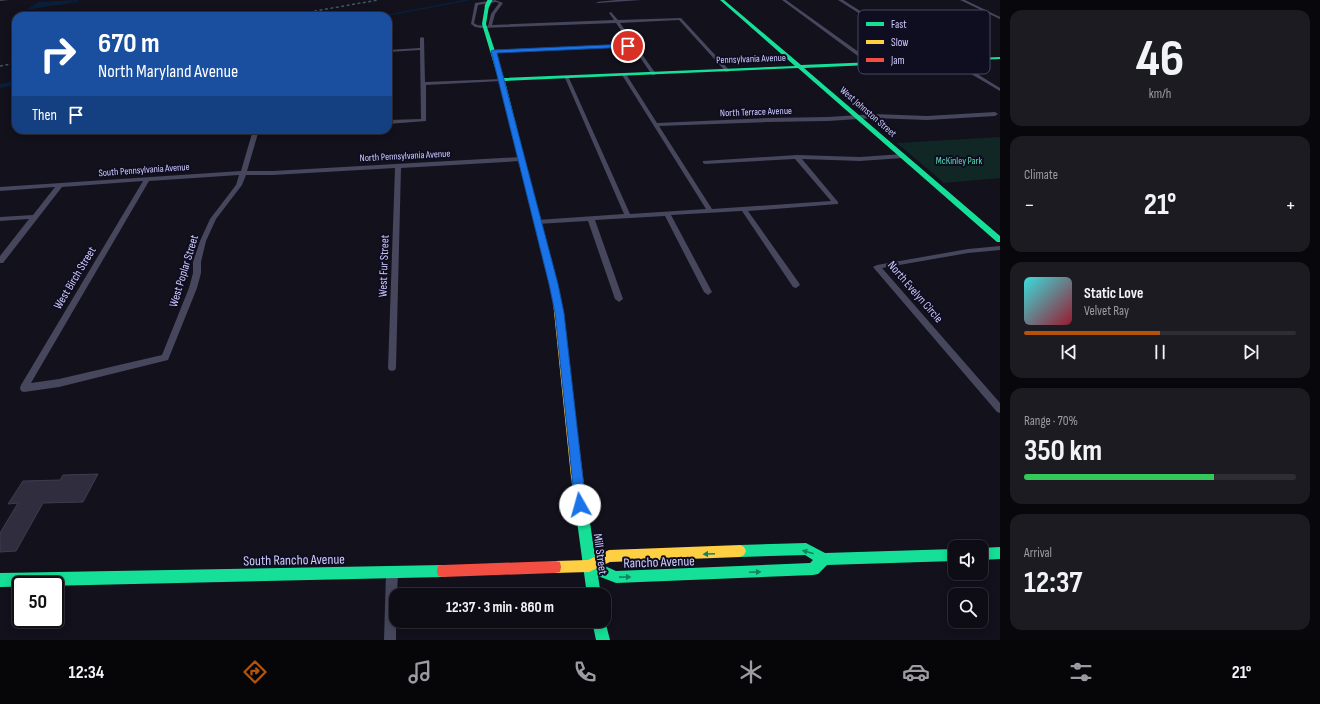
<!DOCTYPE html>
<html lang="en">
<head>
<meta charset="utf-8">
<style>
	:root { --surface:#0e0d15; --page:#1c1b22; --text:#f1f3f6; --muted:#9b9ca0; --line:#2e2d34; --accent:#b45309 }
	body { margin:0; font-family:"Sofia Sans Condensed",sans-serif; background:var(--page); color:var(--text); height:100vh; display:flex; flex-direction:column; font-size:15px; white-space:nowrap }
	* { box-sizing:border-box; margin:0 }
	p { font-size:13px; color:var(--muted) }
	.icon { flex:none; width:22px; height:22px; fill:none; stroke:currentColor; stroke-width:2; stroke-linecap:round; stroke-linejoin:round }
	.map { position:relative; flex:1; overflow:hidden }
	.panel { display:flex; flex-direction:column; gap:10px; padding:10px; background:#08070c; width:320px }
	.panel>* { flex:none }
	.hud { position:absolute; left:12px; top:12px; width:380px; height:122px; border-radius:12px; box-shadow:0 2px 10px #0003,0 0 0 1px var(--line); background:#1a4fa0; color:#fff; overflow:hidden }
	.tools { position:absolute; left:948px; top:540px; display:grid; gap:8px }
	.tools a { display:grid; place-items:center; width:40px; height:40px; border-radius:8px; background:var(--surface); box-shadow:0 2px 10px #0003,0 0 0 1px var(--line); font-size:20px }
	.speed { position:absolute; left:12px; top:576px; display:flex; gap:8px; font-size:20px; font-weight:700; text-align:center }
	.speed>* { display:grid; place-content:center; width:52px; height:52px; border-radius:50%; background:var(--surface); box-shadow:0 2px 10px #0003,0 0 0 1px var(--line); line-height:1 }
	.speed .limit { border:2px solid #111; border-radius:6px; background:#fff; color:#111 }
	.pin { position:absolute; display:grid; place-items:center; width:34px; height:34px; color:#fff; margin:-17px; border:2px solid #fff; border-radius:50%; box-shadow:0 1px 4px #0007 }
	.me { position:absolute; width:44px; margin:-22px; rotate:353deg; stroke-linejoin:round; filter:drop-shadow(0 0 3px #0008) }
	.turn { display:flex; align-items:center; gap:14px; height:84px; padding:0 20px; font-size:18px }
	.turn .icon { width:52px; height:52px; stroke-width:2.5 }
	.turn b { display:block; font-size:28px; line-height:34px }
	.then { display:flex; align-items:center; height:38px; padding:0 20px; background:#0003; gap:8px; font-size:15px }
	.big { font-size:30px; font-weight:700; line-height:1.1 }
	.panel .card { flex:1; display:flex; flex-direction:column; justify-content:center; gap:6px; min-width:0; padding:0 14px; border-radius:12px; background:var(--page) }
	.panel .dial { align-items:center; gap:0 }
	.dial b { font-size:52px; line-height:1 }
	.song { display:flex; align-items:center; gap:12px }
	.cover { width:48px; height:48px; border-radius:6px; background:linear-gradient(135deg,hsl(180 70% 55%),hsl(350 70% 35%)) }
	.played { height:4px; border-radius:2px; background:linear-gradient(90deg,var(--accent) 50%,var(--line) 50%) }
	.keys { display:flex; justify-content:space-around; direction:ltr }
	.heat { display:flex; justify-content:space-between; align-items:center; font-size:22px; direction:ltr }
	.charge { height:6px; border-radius:3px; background:linear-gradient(90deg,#34c759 70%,var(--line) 0) }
	.trip { position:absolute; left:389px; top:588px; width:222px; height:40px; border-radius:12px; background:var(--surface); box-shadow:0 2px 10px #0003,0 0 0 1px var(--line); font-weight:700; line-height:40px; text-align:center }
	.menu { display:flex; height:64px; justify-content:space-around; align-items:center; background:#060508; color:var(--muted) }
	.menu .icon { width:28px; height:28px }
	.menu .selected { color:var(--accent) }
	.menu b { font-size:18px; color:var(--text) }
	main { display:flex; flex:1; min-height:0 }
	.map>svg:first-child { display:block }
	.green { fill:#102726 }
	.water { fill:#0a1e3a }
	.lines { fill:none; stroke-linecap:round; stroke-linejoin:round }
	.canal { fill:#0a1e3a; fill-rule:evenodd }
	.building { fill:#302e3e; stroke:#3d3b50 }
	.street { fill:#46465d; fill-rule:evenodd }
	.fast { fill:#16e098; fill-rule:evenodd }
	.slow { fill:#ffcf43; fill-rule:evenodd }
	.jam { fill:#f24e42; fill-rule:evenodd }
	.rail { stroke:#3e5766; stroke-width:1.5; stroke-dasharray:3 2.5; stroke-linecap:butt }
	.fast-bridge { stroke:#16e098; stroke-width:4.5 }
	.oneway { fill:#138162 }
	.route { fill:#1a73e8; stroke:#114b97 }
	.labels { text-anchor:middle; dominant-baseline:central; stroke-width:4; stroke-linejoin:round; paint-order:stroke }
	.far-street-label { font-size:10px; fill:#cfccff; stroke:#0f0d20 }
	.far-park-label { font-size:10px; fill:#57dfb6; stroke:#0f0d20 }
	.street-label { font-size:12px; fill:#cfccff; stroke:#0f0d20 }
	.near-street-label { font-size:14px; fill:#cfccff; stroke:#0f0d20 }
	.key { fill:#0f0d20; stroke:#494663; stroke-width:1 }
	.key-label { font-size:11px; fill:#cfccff }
</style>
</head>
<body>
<main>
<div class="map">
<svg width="1000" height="640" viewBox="0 0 1000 640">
	<rect width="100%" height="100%" fill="#12111c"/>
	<path class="green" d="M1000 137V178L944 183 897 143Z"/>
	<path class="water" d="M79 0 77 2 26 10 38 2Z"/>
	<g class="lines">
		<g class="canal">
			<path d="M463 0H472L388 16H380Z"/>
			<path d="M16 81V85L0 88V84Z"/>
		</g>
	</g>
	<path class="building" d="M98 474 83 502 43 503 16 551 0 552V533L18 503 8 504 23 481 60 480 63 475Z"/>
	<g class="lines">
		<g class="street">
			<path d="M0 0H9L0 1Z"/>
			<path d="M495 0 503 3 495 14 492 25 614 20 609 13 611 12 618 20 681 18 730 71 726 72 679 20 620 23 656 74 654 75H652L633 47 492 52V50H494L631 45 616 23 481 28 475 27 471 24 475 3ZM496 2 499 3 491 14 488 26 477 25 474 23 478 5Z"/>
			<path d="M617 0H641L598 3 596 2Z"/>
			<path d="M782 0H786L874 63V65H870Z"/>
			<path d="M838 0H843L890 30 887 31Z"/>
			<path d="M960 0H965L1000 17V19Z"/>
			<path d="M422 37 424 38 425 82 502 79 504 80 502 81 426 85V121L388 124V120L421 119 420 50 388 52V50L420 48V38Z"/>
			<path d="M949 59H953L1000 88V91L949 61Z"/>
			<path d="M622 74H626L657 123 768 118 828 117 874 114 927 116 995 112 998 114 995 116 927 120 874 118 828 121 768 122 659 126 712 209 831 201 795 159 705 164 703 163V161L797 155 860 157 903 154 906 156 903 158 860 161 802 159 838 202V204L748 211 799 283 800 285 796 288 793 287 742 211 671 215 712 292 708 295 704 292 665 216 595 220 623 299 619 302 615 299 588 221 537 224 534 222 537 220 624 214 565 78 567 77 569 78 630 214 706 209 622 75Z"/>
			<path d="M253 130H259L247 171H273L521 157 524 159 521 161 401 168 396 368 395 370 392 371 389 370 388 368 395 168 273 175H246L242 185 216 219 206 241 201 262V273L197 288 168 360 59 387 24 392 21 391 20 388 21 385 143 181 62 187 3 263H0V256L29 219 0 221V217L33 215 55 187 0 191V187L241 171ZM239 175 236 185 210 219 200 241 193 262V273L189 288 162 355 59 379 31 383 149 181Z"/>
			<path d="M1000 246V250L968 253 882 268 1000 403V413L997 412 873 267 877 265 968 249Z"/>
			<path d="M392 567 396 569 398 573 397 595H396V640H384L386 573 388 569Z"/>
		</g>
		<g class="fast">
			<path d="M720 0H724L801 65 1000 57V59L804 68 1000 236V242H997L798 68 505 81 561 302 560 304H554L498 78 482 24 485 6 487 5 489 6 486 24 504 78 795 66Z"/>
			<path d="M577 472 581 473 583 477 596 562 616 571 810 563 813 560 805 555 740 557 736 555 734 551 736 547 740 545 806 543 825 553 955 549V561L827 565 818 574 813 575 616 583 598 576 601 595H587L571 477 573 473Z"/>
			<path d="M1000 547V559L981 560V548Z"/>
			<path d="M443 565 448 566 449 571 448 576 443 577 0 587V573Z"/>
			<path d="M604 617 610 640H596L592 621H604Z"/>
		</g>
		<g class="slow">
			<path d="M557 299 561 302 583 477 581 481 577 482 573 481 571 477 553 302Z"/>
			<path d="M740 545 744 547 746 551 744 555 740 557 610 562 589 572 555 573 550 572 549 567 550 562 555 561 588 560 609 550Z"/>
		</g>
		<path class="jam" d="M555 561 560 562 561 567 560 572 555 573 443 577 438 576 437 571 438 566 443 565Z"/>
		<g class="rail">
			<path d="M287 16 378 0"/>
			<path d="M0 66 16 63"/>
		</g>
		<path class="fast-bridge" d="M487 6 490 0"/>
	</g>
	<defs><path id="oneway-solid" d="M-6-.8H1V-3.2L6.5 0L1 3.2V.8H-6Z"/></defs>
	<g class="oneway">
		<use href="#oneway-solid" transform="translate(808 552) rotate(-164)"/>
		<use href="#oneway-solid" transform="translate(709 554) rotate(178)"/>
		<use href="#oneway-solid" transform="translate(755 572) rotate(-3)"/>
		<use href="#oneway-solid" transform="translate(625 577) rotate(-1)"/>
	</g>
	<path class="route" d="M628 44 630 47 497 53 558 284 564 313 586 505 585 509 580 510 576 509 575 505 555 313 549 284 491 51 494 50Z"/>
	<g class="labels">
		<g class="far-street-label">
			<text transform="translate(751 59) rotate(-2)">Pennsylvania Avenue</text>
			<text transform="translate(756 112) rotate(-2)">North Terrace Avenue</text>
			<text transform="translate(868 112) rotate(41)">West Johnston Street</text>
			<text transform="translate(405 156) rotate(-3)">North Pennsylvania Avenue</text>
			<text transform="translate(144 170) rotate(-4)">South Pennsylvania Avenue</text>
		</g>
		<g class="far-park-label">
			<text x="959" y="161">McKinley Park</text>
		</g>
		<g class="street-label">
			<text transform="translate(384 266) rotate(-88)">West Fur Street</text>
			<text transform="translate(184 271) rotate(-73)">West Poplar Street</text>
			<text transform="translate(75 278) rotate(-59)">West Birch Street</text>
			<text transform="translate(915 292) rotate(49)">North Evelyn Circle</text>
			<text transform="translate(600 554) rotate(82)">Mill Street</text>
		</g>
		<g class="near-street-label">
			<text transform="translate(294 560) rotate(-1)">South Rancho Avenue</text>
			<text transform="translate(659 562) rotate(-2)">Rancho Avenue</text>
		</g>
	</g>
	<rect x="858" y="10" width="132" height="64" rx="6" class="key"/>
	<rect x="866" y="22" width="18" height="4" fill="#16e098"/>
	<rect x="866" y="40" width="18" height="4" fill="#ffcf43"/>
	<rect x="866" y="58" width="18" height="4" fill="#f24e42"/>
	<g class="key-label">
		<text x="891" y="28">Fast</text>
		<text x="891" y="46">Slow</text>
		<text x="891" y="64">Jam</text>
	</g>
</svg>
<div class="tools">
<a><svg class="icon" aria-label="sound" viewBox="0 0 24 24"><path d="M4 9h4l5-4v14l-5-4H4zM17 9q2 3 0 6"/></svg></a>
<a><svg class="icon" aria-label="search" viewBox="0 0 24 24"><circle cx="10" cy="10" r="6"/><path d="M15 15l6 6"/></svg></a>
</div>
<div class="speed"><div class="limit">50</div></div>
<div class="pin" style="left:628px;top:46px;background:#d93025"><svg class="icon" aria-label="arrive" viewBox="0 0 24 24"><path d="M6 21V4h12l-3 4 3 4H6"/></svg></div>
<svg class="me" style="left:580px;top:505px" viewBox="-20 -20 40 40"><circle r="19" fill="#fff"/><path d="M0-13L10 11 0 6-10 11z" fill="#1a73e8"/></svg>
<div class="trip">12:37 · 3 min · 860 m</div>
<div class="hud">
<div class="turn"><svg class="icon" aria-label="right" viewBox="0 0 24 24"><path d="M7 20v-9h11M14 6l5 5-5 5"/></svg><div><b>670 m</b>North Maryland Avenue</div></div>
<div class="then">Then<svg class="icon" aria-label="arrive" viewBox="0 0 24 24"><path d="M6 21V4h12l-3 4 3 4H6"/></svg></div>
</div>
</div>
<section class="panel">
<div class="card dial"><b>46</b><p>km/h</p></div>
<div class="card"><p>Climate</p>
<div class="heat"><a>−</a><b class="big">21°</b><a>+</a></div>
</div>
<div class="card">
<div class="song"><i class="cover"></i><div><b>Static Love</b><p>Velvet Ray</p></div></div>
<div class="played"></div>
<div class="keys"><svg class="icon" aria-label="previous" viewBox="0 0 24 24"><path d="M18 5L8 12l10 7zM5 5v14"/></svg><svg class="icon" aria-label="pause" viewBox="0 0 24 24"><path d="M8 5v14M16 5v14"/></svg><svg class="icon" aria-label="next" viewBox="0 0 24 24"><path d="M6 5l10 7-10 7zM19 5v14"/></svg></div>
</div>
<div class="card"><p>Range · 70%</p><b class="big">350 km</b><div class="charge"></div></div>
<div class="card"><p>Arrival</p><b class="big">12:37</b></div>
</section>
</main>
<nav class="menu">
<b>12:34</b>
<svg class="icon selected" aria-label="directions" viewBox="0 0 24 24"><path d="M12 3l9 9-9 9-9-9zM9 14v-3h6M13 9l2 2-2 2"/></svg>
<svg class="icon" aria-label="music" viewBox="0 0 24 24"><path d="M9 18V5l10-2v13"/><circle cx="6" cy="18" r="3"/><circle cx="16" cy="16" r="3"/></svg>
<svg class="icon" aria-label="phone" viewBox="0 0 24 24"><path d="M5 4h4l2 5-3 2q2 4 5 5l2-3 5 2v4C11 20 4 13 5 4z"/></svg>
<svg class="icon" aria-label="climate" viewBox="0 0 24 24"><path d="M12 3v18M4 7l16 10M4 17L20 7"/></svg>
<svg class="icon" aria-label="car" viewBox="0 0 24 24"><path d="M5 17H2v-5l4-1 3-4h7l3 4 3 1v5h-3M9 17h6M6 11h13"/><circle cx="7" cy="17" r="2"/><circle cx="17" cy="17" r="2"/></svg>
<svg class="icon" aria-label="filters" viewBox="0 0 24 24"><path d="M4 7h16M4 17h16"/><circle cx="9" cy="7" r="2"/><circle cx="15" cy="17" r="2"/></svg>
<b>21°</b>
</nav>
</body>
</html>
